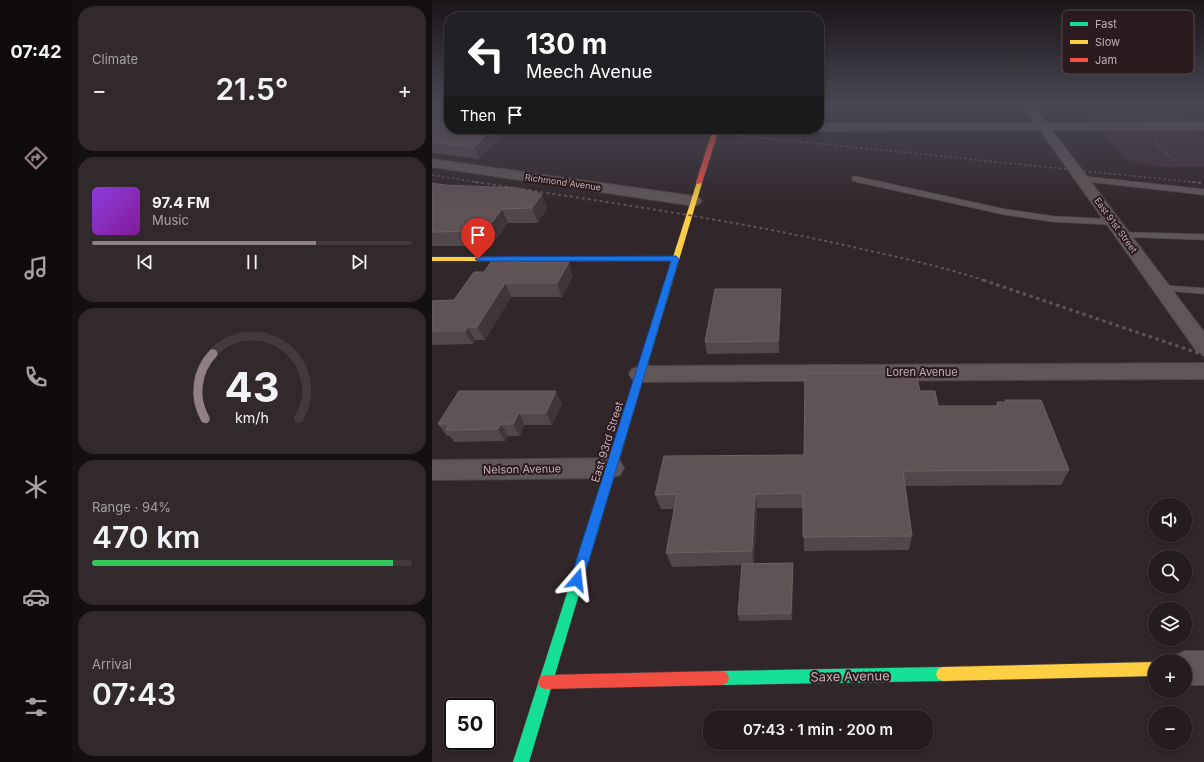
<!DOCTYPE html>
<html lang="en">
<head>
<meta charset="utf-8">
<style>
	:root { --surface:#251c1f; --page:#31292c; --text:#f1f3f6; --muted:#a3a1a4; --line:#423a3d; --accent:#907f83 }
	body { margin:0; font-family:Inter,sans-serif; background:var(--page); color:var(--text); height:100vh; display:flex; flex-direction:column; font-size:15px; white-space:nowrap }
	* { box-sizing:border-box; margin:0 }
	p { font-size:13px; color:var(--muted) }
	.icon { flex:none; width:22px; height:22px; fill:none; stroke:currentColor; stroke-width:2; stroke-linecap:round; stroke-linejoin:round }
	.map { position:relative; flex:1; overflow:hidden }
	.drawer { display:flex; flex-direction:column; gap:6px; padding:6px; background:#140f11; width:360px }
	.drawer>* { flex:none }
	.banner { position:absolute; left:12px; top:12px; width:380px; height:122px; border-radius:16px; box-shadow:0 2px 6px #0003,0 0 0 1px var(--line); background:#202124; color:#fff; overflow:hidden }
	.tools { position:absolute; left:716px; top:498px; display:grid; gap:8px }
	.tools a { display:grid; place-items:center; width:44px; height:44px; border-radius:50%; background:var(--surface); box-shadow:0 2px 6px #0003,0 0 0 1px var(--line); font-size:20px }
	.speed { position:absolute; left:12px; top:698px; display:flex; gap:8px; font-size:20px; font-weight:700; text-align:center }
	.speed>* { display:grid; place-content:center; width:52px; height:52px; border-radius:50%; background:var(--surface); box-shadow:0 2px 6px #0003,0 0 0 1px var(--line); line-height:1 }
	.speed .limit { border:2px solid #111; border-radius:6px; background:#fff; color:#111 }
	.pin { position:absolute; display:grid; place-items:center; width:34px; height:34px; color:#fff; margin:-41px -17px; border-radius:50% 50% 50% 0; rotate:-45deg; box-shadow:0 0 4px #0007 }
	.pin .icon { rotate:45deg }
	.me { position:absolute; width:44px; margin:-22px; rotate:17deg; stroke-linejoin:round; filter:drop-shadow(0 0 3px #0008) }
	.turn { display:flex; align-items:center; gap:14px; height:84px; padding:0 16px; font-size:18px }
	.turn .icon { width:52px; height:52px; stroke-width:2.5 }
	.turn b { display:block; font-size:28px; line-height:34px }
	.then { display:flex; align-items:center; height:38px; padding:0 16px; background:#0003; gap:8px; font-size:15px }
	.big { font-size:30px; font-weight:600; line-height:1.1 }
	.drawer .tile { flex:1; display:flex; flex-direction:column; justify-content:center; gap:6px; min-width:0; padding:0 14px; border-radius:16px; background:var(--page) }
	.drawer .dial { align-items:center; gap:0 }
	.dial svg { height:104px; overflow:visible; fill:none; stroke:var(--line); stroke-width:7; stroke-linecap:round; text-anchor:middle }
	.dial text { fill:var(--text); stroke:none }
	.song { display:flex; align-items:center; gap:12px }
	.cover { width:48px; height:48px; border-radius:6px; background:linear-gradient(135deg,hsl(270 70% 55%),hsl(290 70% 35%)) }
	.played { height:4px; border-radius:2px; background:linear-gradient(90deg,var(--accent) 70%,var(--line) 70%) }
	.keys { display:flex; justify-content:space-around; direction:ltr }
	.heat { display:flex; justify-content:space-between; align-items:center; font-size:22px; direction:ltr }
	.charge { height:6px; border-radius:3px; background:linear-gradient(90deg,#34c759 94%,var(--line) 0) }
	.trip { position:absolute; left:271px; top:710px; width:230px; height:40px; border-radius:16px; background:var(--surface); box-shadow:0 2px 6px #0003,0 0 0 1px var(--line); font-weight:600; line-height:40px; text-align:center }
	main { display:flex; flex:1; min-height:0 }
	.dock { display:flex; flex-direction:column; width:72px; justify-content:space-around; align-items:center; background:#0f0b0c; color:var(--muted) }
	.dock .icon { width:28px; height:28px }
	.dock .on { color:var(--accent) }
	.dock b { font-size:18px; color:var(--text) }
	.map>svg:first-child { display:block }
	.green { fill:#3f2e3d }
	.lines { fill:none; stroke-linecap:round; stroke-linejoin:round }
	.lane-casing { stroke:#4a4244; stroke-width:1 }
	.street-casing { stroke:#4a4244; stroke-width:2 }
	.fast-casing { stroke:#4a4244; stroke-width:1 }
	.slow-casing { stroke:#4a4244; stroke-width:1 }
	.jam-casing { stroke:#4a4244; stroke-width:1 }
	.lane { fill:#5f5658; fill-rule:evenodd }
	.street { fill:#5f5658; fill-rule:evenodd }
	.fast { fill:#16e098; fill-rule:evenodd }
	.slow { fill:#ffcf43; fill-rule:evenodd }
	.jam { fill:#f24e42; fill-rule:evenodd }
	.rail-far2 { stroke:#5e5557; stroke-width:1.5; stroke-dasharray:2.5 2.5; stroke-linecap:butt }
	.rail-far1 { stroke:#5e5557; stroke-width:2; stroke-dasharray:3 3; stroke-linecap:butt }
	.rail { stroke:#5e5557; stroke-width:3; stroke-dasharray:3.5 3.5; stroke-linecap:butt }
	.wall { fill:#52484b }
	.shaded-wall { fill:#403639 }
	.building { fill:#5f5356; stroke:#6e6165 }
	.route { fill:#1a73e8; stroke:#114b97 }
	.labels { text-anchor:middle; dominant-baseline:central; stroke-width:4; stroke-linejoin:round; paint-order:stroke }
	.far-street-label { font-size:9px; fill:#c3afb4; stroke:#2b1b1f }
	.street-label { font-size:11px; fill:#c3afb4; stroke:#2b1b1f }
	.near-street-label { font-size:13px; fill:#c3afb4; stroke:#2b1b1f }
	.key { fill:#2b1b1f; stroke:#59474c; stroke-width:1 }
	.key-label { font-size:11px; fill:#c3afb4 }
</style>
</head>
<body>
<main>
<nav class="dock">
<b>07:42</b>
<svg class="icon on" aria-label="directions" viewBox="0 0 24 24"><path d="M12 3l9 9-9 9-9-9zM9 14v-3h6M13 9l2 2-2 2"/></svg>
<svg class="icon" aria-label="music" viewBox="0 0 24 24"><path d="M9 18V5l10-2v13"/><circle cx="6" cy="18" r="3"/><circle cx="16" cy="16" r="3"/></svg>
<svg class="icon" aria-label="phone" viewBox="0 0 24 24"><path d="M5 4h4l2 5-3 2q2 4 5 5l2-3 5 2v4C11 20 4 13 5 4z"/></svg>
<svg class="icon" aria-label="climate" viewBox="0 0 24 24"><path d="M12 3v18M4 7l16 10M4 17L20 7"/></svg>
<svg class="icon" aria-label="car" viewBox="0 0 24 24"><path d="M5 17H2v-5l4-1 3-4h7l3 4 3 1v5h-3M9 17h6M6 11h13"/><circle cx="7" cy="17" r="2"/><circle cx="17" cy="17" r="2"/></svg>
<svg class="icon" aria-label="filters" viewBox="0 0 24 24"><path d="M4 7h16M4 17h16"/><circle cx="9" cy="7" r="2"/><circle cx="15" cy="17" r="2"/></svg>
</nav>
<section class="drawer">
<div class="tile"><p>Climate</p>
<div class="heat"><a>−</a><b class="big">21.5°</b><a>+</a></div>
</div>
<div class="tile">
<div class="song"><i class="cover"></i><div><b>97.4 FM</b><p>Music</p></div></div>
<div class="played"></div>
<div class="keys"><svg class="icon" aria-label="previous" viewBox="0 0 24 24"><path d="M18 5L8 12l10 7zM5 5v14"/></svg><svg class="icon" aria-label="pause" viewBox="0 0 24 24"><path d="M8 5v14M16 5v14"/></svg><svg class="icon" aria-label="next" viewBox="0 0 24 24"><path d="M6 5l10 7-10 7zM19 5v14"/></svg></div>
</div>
<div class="tile dial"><svg viewBox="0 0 100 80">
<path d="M14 69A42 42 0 1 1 86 69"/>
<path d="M14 69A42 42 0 0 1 20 19" stroke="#907f83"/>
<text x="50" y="56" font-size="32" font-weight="700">43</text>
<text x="50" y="72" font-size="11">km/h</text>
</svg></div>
<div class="tile"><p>Range · 94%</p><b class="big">470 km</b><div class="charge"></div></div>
<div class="tile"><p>Arrival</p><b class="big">07:43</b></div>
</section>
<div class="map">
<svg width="772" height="762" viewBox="0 0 772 762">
	<rect width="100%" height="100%" fill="#312629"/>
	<path class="green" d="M647 104H739L772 138V167H728L694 160Z"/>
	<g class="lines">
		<g class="lane-casing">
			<g id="lane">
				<path d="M423 176 573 209 621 216 682 219 687 222 682 225 621 222 573 215 420 181V177Z"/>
				<path d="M651 176 772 189V195L648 181 647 179Z"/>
				<path d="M691 232 772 234V240L688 237 686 235Z"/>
				<path d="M729 285 772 288V294L725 290 724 288Z"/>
			</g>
		</g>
		<g class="street-casing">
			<g id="street">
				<path d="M590 104H601L615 123 772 122V130H620L772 332V354L765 352 608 130 387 131 382 129H387V123H603Z"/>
				<path d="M0 159 262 196 267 198 270 201 267 204 262 206 0 167Z"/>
				<path d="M772 363V379L208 382 200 379 197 374 200 369 208 366Z"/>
				<path d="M179 458 188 461 192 468 188 475 179 478 0 480V460Z"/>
				<path d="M753 651H772V685H753V661H739L741 656Z"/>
			</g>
		</g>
		<g class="fast-casing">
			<g id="fast">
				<path d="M173 485 177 487 178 490 97 762H81L168 490 169 487Z"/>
				<path d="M511 667 516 669 518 674 516 679 511 681 290 685 285 683 283 678 285 673 290 671Z"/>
			</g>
		</g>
		<g class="slow-casing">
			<g id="slow">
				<path d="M265 182 270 183 178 490 177 493 173 495 169 493 168 490 240 261H0V257H241Z"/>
				<path d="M723 662V676L511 681 506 679 504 674 506 669 511 667Z"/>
			</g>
		</g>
		<g class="jam-casing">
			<g id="jam">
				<path d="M281 129H287L270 183 265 184 264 183Z"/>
				<path d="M290 671 295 673 297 678 295 683 290 685 113 689 108 687 106 682 108 677 113 675Z"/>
			</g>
		</g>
		<use href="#lane" class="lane"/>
		<use href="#street" class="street"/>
		<use href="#fast" class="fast"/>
		<use href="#slow" class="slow"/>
		<use href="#jam" class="jam"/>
		<g class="rail-far2">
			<path d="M10 104 17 105"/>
			<path d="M695 104 702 114"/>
			<path d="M244 129 770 183"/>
			<path d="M723 142 744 162"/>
			<path d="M0 175 50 183"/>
		</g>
		<g class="rail-far1">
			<path d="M43 182C174 202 305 220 434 250 475 259 515 268 554 281"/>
			<path d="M760 182 772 183"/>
		</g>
		<path class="rail" d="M551 280 772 355"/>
	</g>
	<g class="wall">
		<path d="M0 107 75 129 47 159 0 153Z"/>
		<path d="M0 183 13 185 110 194 115 208 106 223H76L59 246H0Z"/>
		<path d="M89 257 91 262 141 275 130 297H79L53 340H43L41 344 0 345V301L22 300Z"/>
		<path d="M349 301 347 353 275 354 273 342Z"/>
		<path d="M480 374 488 391 506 406H564L565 402H573V400L637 470 629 485 473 486 480 536 477 550 372 551 371 508H325L322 563H361V570L360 620 307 621 306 614 310 565 240 567 234 553 242 509H229L223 495 372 455Z"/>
		<path d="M130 403 120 425H93L88 436H76L73 441 22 442 18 436H15L6 424Z"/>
	</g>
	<g class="shaded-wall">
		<path d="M60 129H75L47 159 42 147Z"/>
		<path d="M110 194 115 208 106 223 100 208Z"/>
		<path d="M70 209 76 223 59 246 53 231Z"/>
		<path d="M89 257 95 270 86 262Z"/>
		<path d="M137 262 141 275 130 297 125 283Z"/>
		<path d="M73 283 79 297 53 340 45 327Z"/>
		<path d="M349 289V301L347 353 346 341Z"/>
		<path d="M36 327 43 340 41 344 33 331Z"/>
		<path d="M124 391 130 403 120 425 114 413Z"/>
		<path d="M87 413 93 425 88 436 81 424Z"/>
		<path d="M69 424 76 436 73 441 66 429Z"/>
		<path d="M323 494 325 508 322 565 320 551Z"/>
		<path d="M361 563V570L360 620 359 613Z"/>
	</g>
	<g class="building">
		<path d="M0 107 17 109V129H60L42 147 0 142V133L8 128 0 127Z"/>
		<path d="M0 183 13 185 85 188 110 194 100 208 70 209 53 231 0 232Z"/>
		<path d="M89 257 86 262H137L125 283H73L45 327H36L33 331H0V301L22 300 42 272H52L62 258Z"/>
		<path d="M283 289H349L346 341 273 342Z"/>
		<path d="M373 373H479L480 374H484L488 391H503L506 406H566L565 402H574L573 400H609L637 470 471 471 480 536 371 537V493L323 494 320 551 234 553 245 494 223 495 232 456 372 455Z"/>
		<path d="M27 391H124L114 413H87L81 424H69L66 429 14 430 17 424H6Z"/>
		<path d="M361 563 359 613 306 614 310 564Z"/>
	</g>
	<linearGradient id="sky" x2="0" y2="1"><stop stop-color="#1b1517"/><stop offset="0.49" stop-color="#484754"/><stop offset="1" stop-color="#484754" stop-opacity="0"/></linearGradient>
	<rect width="772" height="211" fill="url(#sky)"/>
	<path class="route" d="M244 256 247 259 151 580 149 584 145 586 140 584 138 580 239 261H46L43 259 46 257Z"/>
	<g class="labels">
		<g class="far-street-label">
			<text transform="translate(131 182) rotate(8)">Richmond Avenue</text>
			<text transform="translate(684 225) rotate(54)">East 91st Street</text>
		</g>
		<g class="street-label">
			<text x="490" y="372">Loren Avenue</text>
			<text transform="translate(175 442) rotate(-73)">East 93rd Street</text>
			<text transform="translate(90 469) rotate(-1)">Nelson Avenue</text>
		</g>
		<g class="near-street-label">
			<text transform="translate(418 676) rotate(-1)">Saxe Avenue</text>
		</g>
	</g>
	<rect x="630" y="10" width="132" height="64" rx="6" class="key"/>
	<rect x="638" y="22" width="18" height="4" fill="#16e098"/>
	<rect x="638" y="40" width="18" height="4" fill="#ffcf43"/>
	<rect x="638" y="58" width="18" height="4" fill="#f24e42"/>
	<g class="key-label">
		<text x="663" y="28">Fast</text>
		<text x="663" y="46">Slow</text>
		<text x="663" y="64">Jam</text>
	</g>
</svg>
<div class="tools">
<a><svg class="icon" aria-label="sound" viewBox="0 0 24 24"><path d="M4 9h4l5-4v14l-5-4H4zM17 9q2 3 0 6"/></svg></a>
<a><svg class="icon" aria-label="search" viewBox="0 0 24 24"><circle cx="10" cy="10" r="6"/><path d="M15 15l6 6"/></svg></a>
<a><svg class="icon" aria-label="layers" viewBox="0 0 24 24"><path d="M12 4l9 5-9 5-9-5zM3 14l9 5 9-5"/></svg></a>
<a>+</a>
<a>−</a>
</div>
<div class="speed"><div class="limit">50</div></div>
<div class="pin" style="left:46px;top:259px;background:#d93025"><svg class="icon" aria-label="arrive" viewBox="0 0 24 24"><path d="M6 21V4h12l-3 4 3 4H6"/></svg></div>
<svg class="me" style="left:145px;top:580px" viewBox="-20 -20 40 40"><path d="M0-17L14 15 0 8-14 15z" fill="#1a73e8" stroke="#fff" stroke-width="4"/></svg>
<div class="trip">07:43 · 1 min · 200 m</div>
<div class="banner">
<div class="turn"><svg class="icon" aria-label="left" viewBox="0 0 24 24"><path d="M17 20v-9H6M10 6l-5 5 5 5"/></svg><div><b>130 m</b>Meech Avenue</div></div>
<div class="then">Then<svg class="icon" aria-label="arrive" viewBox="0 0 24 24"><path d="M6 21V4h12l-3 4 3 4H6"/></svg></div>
</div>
</div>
</main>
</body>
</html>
